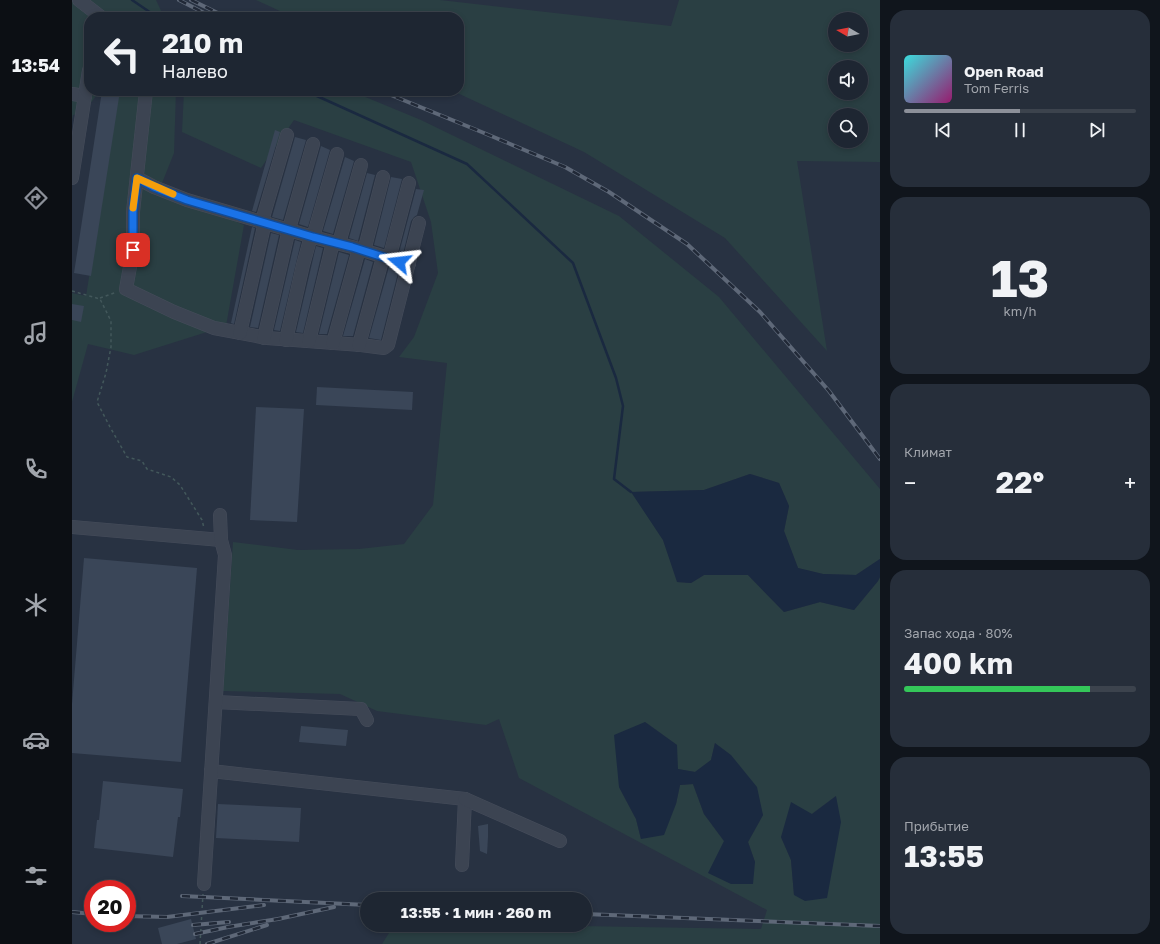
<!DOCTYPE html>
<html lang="ru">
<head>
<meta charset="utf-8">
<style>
	:root { --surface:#1e2632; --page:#262e3a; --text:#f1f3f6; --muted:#a1a5ac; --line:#3c434d; --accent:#8c9099 }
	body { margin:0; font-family:"Golos Text",sans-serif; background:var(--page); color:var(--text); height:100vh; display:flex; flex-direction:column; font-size:15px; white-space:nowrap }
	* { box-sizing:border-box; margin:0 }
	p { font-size:13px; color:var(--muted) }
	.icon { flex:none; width:22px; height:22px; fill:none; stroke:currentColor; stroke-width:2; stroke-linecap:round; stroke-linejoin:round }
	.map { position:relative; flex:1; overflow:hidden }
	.drawer { display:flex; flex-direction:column; gap:10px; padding:10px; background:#10151c; width:280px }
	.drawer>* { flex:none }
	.guide { position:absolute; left:12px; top:12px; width:380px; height:84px; border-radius:16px; box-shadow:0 2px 6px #0003,0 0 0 1px var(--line); background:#1e2632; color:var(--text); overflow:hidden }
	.needle { width:26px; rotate:279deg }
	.fabs { position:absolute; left:756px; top:12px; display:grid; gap:8px }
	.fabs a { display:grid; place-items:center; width:40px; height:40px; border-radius:50%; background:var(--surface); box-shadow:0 2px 6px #0003,0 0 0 1px var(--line); font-size:20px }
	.speed { position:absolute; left:12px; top:880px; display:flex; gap:8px; font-size:20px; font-weight:700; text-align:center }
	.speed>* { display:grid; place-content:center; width:52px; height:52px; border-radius:50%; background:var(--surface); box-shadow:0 2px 6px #0003,0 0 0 1px var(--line); line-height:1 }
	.speed .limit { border:6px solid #d22; background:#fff; color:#111 }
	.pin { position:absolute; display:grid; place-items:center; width:34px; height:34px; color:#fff; margin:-17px; border-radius:8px; box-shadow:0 2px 6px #0006 }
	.me { position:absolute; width:44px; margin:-22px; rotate:287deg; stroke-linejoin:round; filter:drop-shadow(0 0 3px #0008) }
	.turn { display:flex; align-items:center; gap:14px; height:84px; padding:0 12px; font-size:18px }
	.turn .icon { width:52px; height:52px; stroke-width:2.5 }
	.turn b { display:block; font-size:28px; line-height:34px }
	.big { font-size:30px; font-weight:700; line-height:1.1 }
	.drawer .tile { flex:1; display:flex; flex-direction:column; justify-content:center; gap:6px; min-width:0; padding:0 14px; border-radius:16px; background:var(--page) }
	.drawer .dial { align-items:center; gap:0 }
	.dial b { font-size:52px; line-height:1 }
	.song { display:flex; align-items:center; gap:12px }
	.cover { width:48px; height:48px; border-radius:6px; background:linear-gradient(135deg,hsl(180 70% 55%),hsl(320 70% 35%)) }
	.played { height:4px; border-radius:2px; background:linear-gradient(90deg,var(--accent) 50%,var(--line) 50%) }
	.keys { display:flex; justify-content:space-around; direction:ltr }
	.heat { display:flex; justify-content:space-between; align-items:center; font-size:22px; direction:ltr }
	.charge { height:6px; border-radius:3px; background:linear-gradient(90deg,#34c759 80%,var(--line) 0) }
	.trip { position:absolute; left:288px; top:892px; width:232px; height:40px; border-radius:20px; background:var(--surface); box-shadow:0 2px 6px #0003,0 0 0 1px var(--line); font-weight:700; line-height:40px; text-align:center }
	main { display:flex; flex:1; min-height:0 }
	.dock { display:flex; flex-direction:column; width:72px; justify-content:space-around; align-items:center; background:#0c0f14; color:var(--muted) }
	.dock .icon { width:28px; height:28px }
	.dock .selected { color:var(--accent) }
	.dock b { font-size:18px; color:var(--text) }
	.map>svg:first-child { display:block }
	.green { fill:#2a3f43; fill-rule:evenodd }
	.water { fill:#1a2940 }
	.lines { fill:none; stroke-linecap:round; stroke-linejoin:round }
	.stream { stroke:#1a2940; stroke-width:2.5 }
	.building { fill:#3a4658 }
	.minor-casing { stroke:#464d5b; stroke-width:14 }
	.path { stroke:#43585b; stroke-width:1.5; stroke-dasharray:3 3; stroke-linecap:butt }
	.minor { stroke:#3c4452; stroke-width:13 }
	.rail-casing { stroke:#5e6878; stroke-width:4 }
	.rail { stroke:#212937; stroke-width:2.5; stroke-dasharray:8; stroke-linecap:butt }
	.route-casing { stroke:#114b97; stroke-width:10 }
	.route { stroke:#1a73e8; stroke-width:7 }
	.slow { stroke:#f59e0b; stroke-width:7 }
</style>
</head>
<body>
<main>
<nav class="dock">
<b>13:54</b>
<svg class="icon selected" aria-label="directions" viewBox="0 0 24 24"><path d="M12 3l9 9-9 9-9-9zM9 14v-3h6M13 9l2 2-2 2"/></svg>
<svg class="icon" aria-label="music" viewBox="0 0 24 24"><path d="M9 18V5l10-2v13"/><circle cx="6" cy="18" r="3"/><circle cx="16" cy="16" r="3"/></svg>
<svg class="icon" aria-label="phone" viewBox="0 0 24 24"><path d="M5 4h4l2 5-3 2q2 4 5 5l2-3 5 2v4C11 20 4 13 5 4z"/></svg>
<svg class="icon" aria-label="climate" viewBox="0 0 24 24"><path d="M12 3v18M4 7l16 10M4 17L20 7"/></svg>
<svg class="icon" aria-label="car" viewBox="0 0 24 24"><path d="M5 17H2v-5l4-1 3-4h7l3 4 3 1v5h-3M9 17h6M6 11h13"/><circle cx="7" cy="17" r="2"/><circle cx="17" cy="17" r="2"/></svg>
<svg class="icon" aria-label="filters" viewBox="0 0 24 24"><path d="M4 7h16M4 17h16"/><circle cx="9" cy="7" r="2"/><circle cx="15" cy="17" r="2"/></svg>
</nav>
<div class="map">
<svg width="808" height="944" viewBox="0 0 808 944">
	<rect width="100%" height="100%" fill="#283242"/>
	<g class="green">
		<path d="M0 0H84L92 17H17V91H28L10 114 1 115 0 120Z"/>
		<path d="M184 0H368L599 26 607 0H808V162L725 161 755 351 653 238 512 152 381 91H387V17H221ZM763 19H789V45H763ZM763 67H789V93H763ZM763 115H789V141H763Z"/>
		<path d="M47 91H104L102 153 88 188 172 225 154 326 62 355 16 344 0 402V293L14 296Z"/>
		<path d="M112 91H279L349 120 547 216 647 297 808 489V559L784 575 751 574 726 568 712 531 717 506 707 483 678 474 632 490 560 492 591 540 606 582 619 583 632 575H676L712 612 748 602 782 610 806 581 808 577V944H310L322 925H444L689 929 695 910 447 778 427 719 414 725 305 711 268 694 151 691 161 542 226 550 287 549 332 544 361 505 375 363 327 357 342 337 366 273 359 222 339 162 222 120 189 168 110 132ZM573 722 605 745V769L623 772 639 760 643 743 691 815 676 842 683 862 652 841 632 814 621 784 608 785 604 804 569 839 564 819 547 787ZM764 796 722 895 719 860 709 837Z"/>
	</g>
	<g class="water">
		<path d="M678 474 707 483 717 506 712 531 726 568 751 574 784 575 808 559V577L806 581 782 610 748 602 712 612 676 575H632L619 583 605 582 591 540 559 492 632 490Z"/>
		<path d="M573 722 605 745 606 769 623 772 639 760 643 743 659 755 685 787 691 815 676 842 683 862 681 884H659L636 873 652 841 632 814 621 784 608 785 604 804 592 835 569 839 564 819 547 787 542 735Z"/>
		<path d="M764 796 769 822 755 898 733 901 722 895 719 860 709 837 719 802 740 814Z"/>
	</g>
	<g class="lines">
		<g class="stream">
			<path d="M60 0 85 17"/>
			<path d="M234 91 395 164 501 263 544 378 551 406 542 479 559 492"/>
		</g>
	</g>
	<g class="building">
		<path d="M30 91H48L19 276 2 273Z"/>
		<path d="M203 130 208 132 184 212 180 211Z"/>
		<path d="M223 137 234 140 211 220 200 217Z"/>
		<path d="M249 146 258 150 236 227 227 224Z"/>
		<path d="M273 157 282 161 261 234 251 231Z"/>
		<path d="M295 173 303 175 286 241 277 238Z"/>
		<path d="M319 177 330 179 312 248 302 245Z"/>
		<path d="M344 189 352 190 345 215 342 217 339 221 331 254 327 253Z"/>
		<path d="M180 227 183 228 162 324 159 323Z"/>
		<path d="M199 233 207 235 186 328 178 327Z"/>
		<path d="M223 240 229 242 208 331 202 330Z"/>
		<path d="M244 246 251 248 231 333 224 332Z"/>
		<path d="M267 252 277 255 255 334H247Z"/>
		<path d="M293 259 301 262 281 336H271Z"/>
		<path d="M317 267 327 269 309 340 297 338Z"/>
		<path d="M0 304 12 306 9 322 0 320Z"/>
		<path d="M245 387 341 392 340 410 244 405Z"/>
		<path d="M184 407 232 409 225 522 178 520Z"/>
		<path d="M12 558 125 568 109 762 0 753V704Z"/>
		<path d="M229 726 276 730 274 746 227 742Z"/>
		<path d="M31 781 111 789 108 817H106L101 857 22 848 25 820H27Z"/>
		<path d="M146 804 229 808 227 842 144 838Z"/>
		<path d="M416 824V837L415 854 408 851 406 826Z"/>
		<path d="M119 919 124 939 105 944H90L86 928Z"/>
	</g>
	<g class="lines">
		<g class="minor-casing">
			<g id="minor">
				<path d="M7 0 29 17"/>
				<path d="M74 91 61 212V250L54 289 102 312 142 328 195 338 289 345 312 348 316 345 347 223"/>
				<path d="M0 94 13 96"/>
				<path d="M0 178 17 70"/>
				<path d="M65 178 82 187 115 200 241 237 280 247 337 264"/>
				<path d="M190 221 215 135"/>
				<path d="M241 237 265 154"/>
				<path d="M267 243 289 165"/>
				<path d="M292 251 311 177"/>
				<path d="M317 259 337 183"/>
				<path d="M168 333 193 222"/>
				<path d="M192 338 217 229 241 144"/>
				<path d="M214 340 231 265 239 236"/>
				<path d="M237 341 261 242"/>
				<path d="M261 343 287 249"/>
				<path d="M287 345 311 257"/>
				<path d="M0 527 149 540"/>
				<path d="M144 702 289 709 295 720"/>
				<path d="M139 771 393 799 390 865"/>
				<path d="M393 799 488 841"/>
				<path d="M132 884 153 555 149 540 148 515"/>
			</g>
		</g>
		<g class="path">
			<path d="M0 291 28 299 39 321V347L34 373 25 402 38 427 55 457 70 461 75 469 99 477 108 485 130 520 132 528"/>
			<path d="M28 298 45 292"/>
			<path d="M128 944 131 894"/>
		</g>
		<use href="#minor" class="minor"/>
		<g class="rail-casing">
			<g id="rail">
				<path d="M107 0 140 17"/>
				<path d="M119 0 154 17"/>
				<path d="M309 91 412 133 493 167 537 192 615 244 688 312 757 391 808 459"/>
				<path d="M110 896 295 905"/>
				<path d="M0 912 21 914"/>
				<path d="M513 914 808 926"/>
				<path d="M55 916 95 917 192 905"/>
				<path d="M121 925 157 922"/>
				<path d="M123 934 156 927 206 919 262 907"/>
				<path d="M135 944 195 925"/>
			</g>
		</g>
		<use href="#rail" class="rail"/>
	</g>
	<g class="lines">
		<g class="route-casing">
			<path id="route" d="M61 250V212L65 178 82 187 115 200 241 237 280 247 327 262"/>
		</g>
		<use href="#route" class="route"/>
		<path class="slow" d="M61 208 65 178 101 194"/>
	</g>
</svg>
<div class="fabs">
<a><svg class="needle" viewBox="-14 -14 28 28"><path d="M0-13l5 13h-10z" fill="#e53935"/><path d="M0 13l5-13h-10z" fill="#a1a5ac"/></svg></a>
<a><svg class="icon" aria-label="sound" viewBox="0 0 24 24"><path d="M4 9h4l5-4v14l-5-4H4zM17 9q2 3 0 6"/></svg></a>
<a><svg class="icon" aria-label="search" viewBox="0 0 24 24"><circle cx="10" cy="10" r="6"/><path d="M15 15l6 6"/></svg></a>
</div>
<div class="speed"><div class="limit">20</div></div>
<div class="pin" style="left:61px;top:250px;background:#d93025"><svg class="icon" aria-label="arrive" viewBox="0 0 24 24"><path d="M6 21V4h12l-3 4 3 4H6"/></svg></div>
<svg class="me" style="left:327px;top:262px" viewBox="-20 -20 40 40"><path d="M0-17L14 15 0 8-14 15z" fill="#1a73e8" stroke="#fff" stroke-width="4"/></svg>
<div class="trip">13:55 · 1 мин · 260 m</div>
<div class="guide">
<div class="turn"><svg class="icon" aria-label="left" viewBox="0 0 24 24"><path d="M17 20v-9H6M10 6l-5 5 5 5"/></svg><div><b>210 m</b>Налево</div></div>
</div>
</div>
<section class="drawer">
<div class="tile">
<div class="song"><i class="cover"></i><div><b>Open Road</b><p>Tom Ferris</p></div></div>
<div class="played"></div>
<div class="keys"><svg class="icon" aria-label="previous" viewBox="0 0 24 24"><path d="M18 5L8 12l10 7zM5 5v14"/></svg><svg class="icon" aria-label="pause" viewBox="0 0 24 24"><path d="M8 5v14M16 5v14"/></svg><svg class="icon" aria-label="next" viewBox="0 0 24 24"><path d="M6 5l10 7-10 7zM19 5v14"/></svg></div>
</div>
<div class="tile dial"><b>13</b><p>km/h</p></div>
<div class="tile"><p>Климат</p>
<div class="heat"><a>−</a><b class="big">22°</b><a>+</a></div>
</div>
<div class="tile"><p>Запас хода · 80%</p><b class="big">400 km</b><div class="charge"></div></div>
<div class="tile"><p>Прибытие</p><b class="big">13:55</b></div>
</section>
</main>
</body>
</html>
